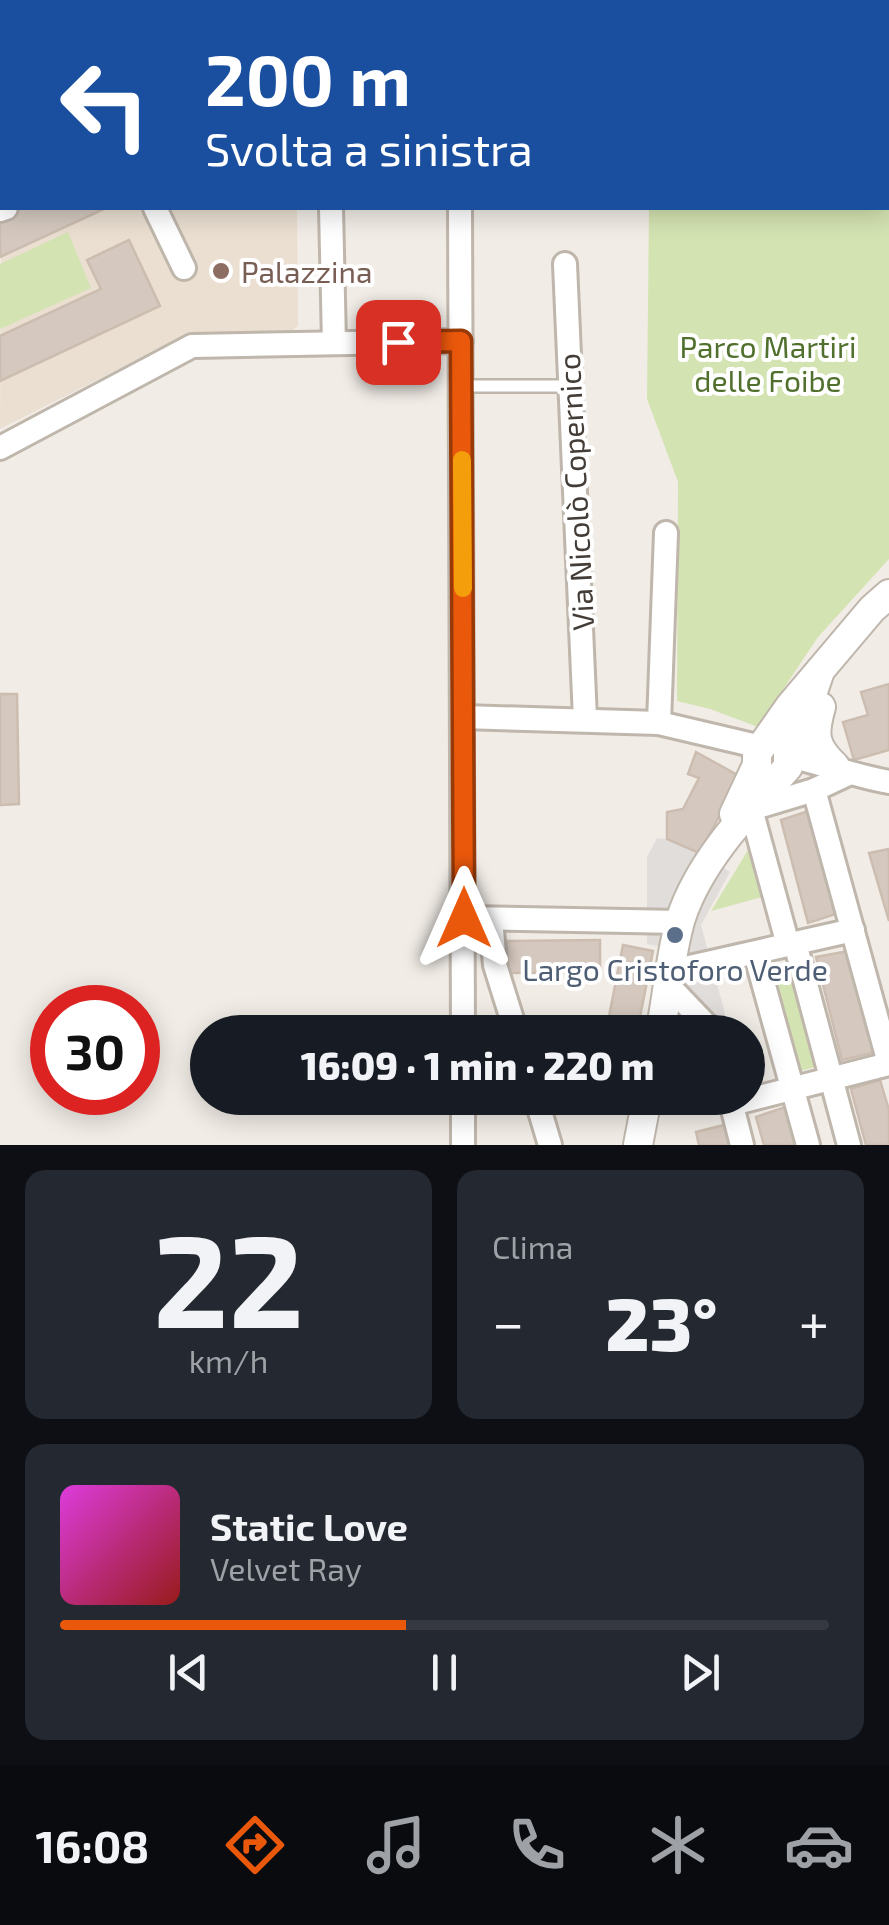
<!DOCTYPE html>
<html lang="it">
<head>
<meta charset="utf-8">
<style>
	:root { --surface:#171b24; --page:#242831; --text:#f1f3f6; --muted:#9ea1a6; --line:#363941; --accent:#ea580c }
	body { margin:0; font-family:"Exo 2",sans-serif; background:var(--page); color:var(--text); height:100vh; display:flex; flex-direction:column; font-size:38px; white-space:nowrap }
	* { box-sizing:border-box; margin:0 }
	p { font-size:32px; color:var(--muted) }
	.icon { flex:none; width:55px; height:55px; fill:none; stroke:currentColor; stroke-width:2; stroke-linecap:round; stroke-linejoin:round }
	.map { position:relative; height:1145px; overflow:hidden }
	.drawer { display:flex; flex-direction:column; gap:25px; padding:25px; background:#0d0f14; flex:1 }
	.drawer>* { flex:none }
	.top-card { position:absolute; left:0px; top:0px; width:890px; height:210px; box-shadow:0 5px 25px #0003; background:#1a4fa0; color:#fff; overflow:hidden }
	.speed { position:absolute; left:30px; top:985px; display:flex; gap:20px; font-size:50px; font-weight:700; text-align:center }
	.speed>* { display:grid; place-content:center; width:130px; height:130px; border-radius:50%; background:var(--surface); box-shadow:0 5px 25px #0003; line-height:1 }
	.speed .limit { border:15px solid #d22; background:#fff; color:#111 }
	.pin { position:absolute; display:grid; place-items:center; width:85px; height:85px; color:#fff; margin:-42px; border-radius:20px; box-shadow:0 5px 15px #0006 }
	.me { position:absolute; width:110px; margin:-55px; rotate:0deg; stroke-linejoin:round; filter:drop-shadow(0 0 8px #0008) }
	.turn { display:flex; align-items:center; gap:35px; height:210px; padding:0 40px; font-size:45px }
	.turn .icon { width:130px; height:130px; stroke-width:2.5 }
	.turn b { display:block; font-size:70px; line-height:85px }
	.big { font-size:75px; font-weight:800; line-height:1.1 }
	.drawer .tile { flex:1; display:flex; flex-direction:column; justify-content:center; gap:15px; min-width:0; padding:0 35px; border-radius:20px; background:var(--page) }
	.drawer .dial { align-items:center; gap:0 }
	.dial b { font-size:130px; line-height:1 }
	.song { display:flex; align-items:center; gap:30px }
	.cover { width:120px; height:120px; border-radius:15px; background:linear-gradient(135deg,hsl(300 70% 55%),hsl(0 70% 35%)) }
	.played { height:10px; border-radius:5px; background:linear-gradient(90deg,var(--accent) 45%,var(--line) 45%) }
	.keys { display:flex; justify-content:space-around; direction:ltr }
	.heat { display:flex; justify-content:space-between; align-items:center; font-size:55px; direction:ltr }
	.drawer .tiles { flex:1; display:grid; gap:25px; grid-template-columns:1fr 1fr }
	.tile:last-child { grid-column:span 2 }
	.trip { position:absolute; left:190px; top:1015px; width:575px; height:100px; border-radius:50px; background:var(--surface); box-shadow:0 5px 25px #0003; font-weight:800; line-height:100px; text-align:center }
	.tab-bar { display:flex; height:160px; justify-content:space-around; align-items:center; background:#090b0e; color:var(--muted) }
	.tab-bar .icon { width:70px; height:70px }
	.tab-bar .current { color:var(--accent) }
	.tab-bar b { font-size:45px; color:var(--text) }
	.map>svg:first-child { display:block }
	.education { fill:#eadfd1 }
	.green { fill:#d4e3b2 }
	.parking { fill:#e0dddb }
	.building { fill:#d5c9bf; stroke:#ccbdb0; stroke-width:2.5 }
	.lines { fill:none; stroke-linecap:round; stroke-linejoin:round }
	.service-casing { stroke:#bfb6ac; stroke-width:16 }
	.minor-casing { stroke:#bfb6ac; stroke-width:28 }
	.tertiary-casing { stroke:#bfb6ac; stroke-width:32 }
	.path { stroke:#bdac9c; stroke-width:4; stroke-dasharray:5 5; stroke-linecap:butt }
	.service { stroke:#fff; stroke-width:11 }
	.minor { stroke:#fff; stroke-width:22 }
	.tertiary { stroke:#fff; stroke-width:28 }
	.route-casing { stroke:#983908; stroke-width:25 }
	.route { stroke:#ea580c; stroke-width:18 }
	.slow { stroke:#f59e0b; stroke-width:18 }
	.education-dot { fill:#8d6e63; stroke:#fff; stroke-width:4 }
	.service-dot { fill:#5c6f8a; stroke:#fff; stroke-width:4 }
	.labels { text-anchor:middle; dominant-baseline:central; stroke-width:8; stroke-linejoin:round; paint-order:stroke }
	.education-label { font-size:30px; fill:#785e54; stroke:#fff; text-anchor:start }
	.park-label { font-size:30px; fill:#51702e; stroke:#fff }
	.street-label { font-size:30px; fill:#443c36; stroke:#fff }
	.service-label { font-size:30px; fill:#4e5e75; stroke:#fff }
</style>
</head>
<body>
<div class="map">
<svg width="889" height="1145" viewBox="0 0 889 1145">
	<rect width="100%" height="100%" fill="#f1ece6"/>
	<path class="education" d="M2 79V208H297L298 326 290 332 277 333H190L0 429Z"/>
	<g class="green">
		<path d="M652 0H889V559L818 637 758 727 710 709 677 701 678 482 647 399 649 208H888V2Z"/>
		<path d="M68 232 91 288 0 329V264Z"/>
		<path d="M754 840 766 896 711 911Z"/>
		<path d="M790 963 819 1066 797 1072 768 969Z"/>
	</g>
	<path class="parking" d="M657 838 667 839 699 853 730 872 701 925 730 1032H672L646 1028 662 947 647 944V857Z"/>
	<g class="building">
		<path d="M17 208H106L0 257V216Z"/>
		<path d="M129 240 160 306 0 381V336L101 289 87 260Z"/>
		<path d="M889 684V750L854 760 843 722 868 715 861 692Z"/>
		<path d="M0 694H17L19 804 0 805Z"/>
		<path d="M696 752 741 777 699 853 667 839V812L683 809 699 778 688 774Z"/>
		<path d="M811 810 839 913 808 923 781 820Z"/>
		<path d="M889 849V921L869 853Z"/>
		<path d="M600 940V972L507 973V941Z"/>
		<path d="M623 945 653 951 637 1032H606Z"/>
		<path d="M849 951 876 1052 842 1060 816 957Z"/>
		<path d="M880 1080 889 1110V1145H866L851 1089Z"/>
		<path d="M788 1106 799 1145H764L756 1117Z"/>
		<path d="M728 1124 734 1145H699L696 1132Z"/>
	</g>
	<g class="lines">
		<g class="service-casing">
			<path id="service" d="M461 386H570"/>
		</g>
		<g class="minor-casing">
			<g id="minor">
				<path d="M155 208 184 268"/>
				<path d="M331 208 334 343"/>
				<path d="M460 208 463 1032"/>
				<path d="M0 210 6 208"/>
				<path d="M565 264 585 719"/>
				<path d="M0 448 192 346 461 341"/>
				<path d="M463 717 659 723 761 747"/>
				<path d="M659 723 666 533"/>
				<path d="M790 756C824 764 855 776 889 782"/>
				<path d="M814 790 889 1063"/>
				<path d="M464 918 680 922"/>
				<path d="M491 919 495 965 516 1032"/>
				<path d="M795 943 849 1145"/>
				<path d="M788 945 751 809 814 790 848 774"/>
				<path d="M755 953 808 1145"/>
				<path d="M672 971 853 930"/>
				<path d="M670 987 713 1032"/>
				<path d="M536 1098 550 1145"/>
				<path d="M730 1098 742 1145"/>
				<path d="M732 1104 889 1064"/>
				<path d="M463 1145V1098"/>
			</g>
		</g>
		<g class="tertiary-casing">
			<g id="tertiary">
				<path d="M821 707C813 735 814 746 835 766"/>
				<path d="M734 814 757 765V753L790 706 872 609 889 594"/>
				<path d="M660 1032C668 995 670 954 681 918 700 860 748 811 788 767V751L804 718 820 671"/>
				<path d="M638 1145 647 1098"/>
			</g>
		</g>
		<path class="path" d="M0 24 2 25"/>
		<use href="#service" class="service"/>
		<use href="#minor" class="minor"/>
		<use href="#tertiary" class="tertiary"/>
	</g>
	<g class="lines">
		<g class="route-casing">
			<path id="route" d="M398 342 461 341 464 918"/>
		</g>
		<use href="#route" class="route"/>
		<path class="slow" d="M462 460 463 588"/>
	</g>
	<circle class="education-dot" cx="221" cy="271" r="10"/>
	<circle class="service-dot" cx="675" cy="935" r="10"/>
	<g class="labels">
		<g class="education-label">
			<text x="241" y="271">Palazzina</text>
		</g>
		<g class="park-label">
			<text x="768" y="346">Parco Martiri<tspan x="768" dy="34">delle Foibe</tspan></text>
		</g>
		<g class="street-label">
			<text transform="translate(575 492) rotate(-93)">Via Nicolò Copernico</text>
		</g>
		<g class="service-label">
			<text x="675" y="969">Largo Cristoforo Verde</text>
		</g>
	</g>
</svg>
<div class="speed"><div class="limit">30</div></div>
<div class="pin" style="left:398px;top:342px;background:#d93025"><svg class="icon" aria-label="arrive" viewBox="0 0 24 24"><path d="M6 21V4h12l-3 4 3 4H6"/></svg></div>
<svg class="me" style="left:464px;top:918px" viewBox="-20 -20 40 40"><path d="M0-17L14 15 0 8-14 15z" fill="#ea580c" stroke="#fff" stroke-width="4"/></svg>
<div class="trip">16:09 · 1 min · 220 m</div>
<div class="top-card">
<div class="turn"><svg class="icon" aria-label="left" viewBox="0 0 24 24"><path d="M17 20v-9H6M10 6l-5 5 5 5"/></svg><div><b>200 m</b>Svolta a sinistra</div></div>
</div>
</div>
<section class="drawer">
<div class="tiles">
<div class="tile dial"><b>22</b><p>km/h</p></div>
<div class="tile"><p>Clima</p>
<div class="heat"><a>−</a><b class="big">23°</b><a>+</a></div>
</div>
<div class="tile">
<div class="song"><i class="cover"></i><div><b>Static Love</b><p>Velvet Ray</p></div></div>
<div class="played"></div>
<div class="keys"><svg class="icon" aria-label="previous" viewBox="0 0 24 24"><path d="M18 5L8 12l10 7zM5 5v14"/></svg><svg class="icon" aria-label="pause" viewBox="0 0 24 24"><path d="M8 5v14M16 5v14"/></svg><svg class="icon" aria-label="next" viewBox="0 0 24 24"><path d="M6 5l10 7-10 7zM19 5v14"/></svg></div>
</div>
</div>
</section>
<nav class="tab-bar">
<b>16:08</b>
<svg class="icon current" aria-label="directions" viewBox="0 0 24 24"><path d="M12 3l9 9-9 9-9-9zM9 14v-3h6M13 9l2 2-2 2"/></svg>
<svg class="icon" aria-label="music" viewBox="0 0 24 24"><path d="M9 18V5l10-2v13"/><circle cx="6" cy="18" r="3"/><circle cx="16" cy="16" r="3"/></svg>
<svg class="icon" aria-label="phone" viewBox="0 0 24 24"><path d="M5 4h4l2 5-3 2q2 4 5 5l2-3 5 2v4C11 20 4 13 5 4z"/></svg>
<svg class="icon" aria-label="climate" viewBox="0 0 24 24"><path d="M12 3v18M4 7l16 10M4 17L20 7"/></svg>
<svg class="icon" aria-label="car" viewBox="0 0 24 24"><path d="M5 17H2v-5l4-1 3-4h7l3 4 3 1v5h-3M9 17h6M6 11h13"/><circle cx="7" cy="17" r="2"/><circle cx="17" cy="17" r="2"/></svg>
</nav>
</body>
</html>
